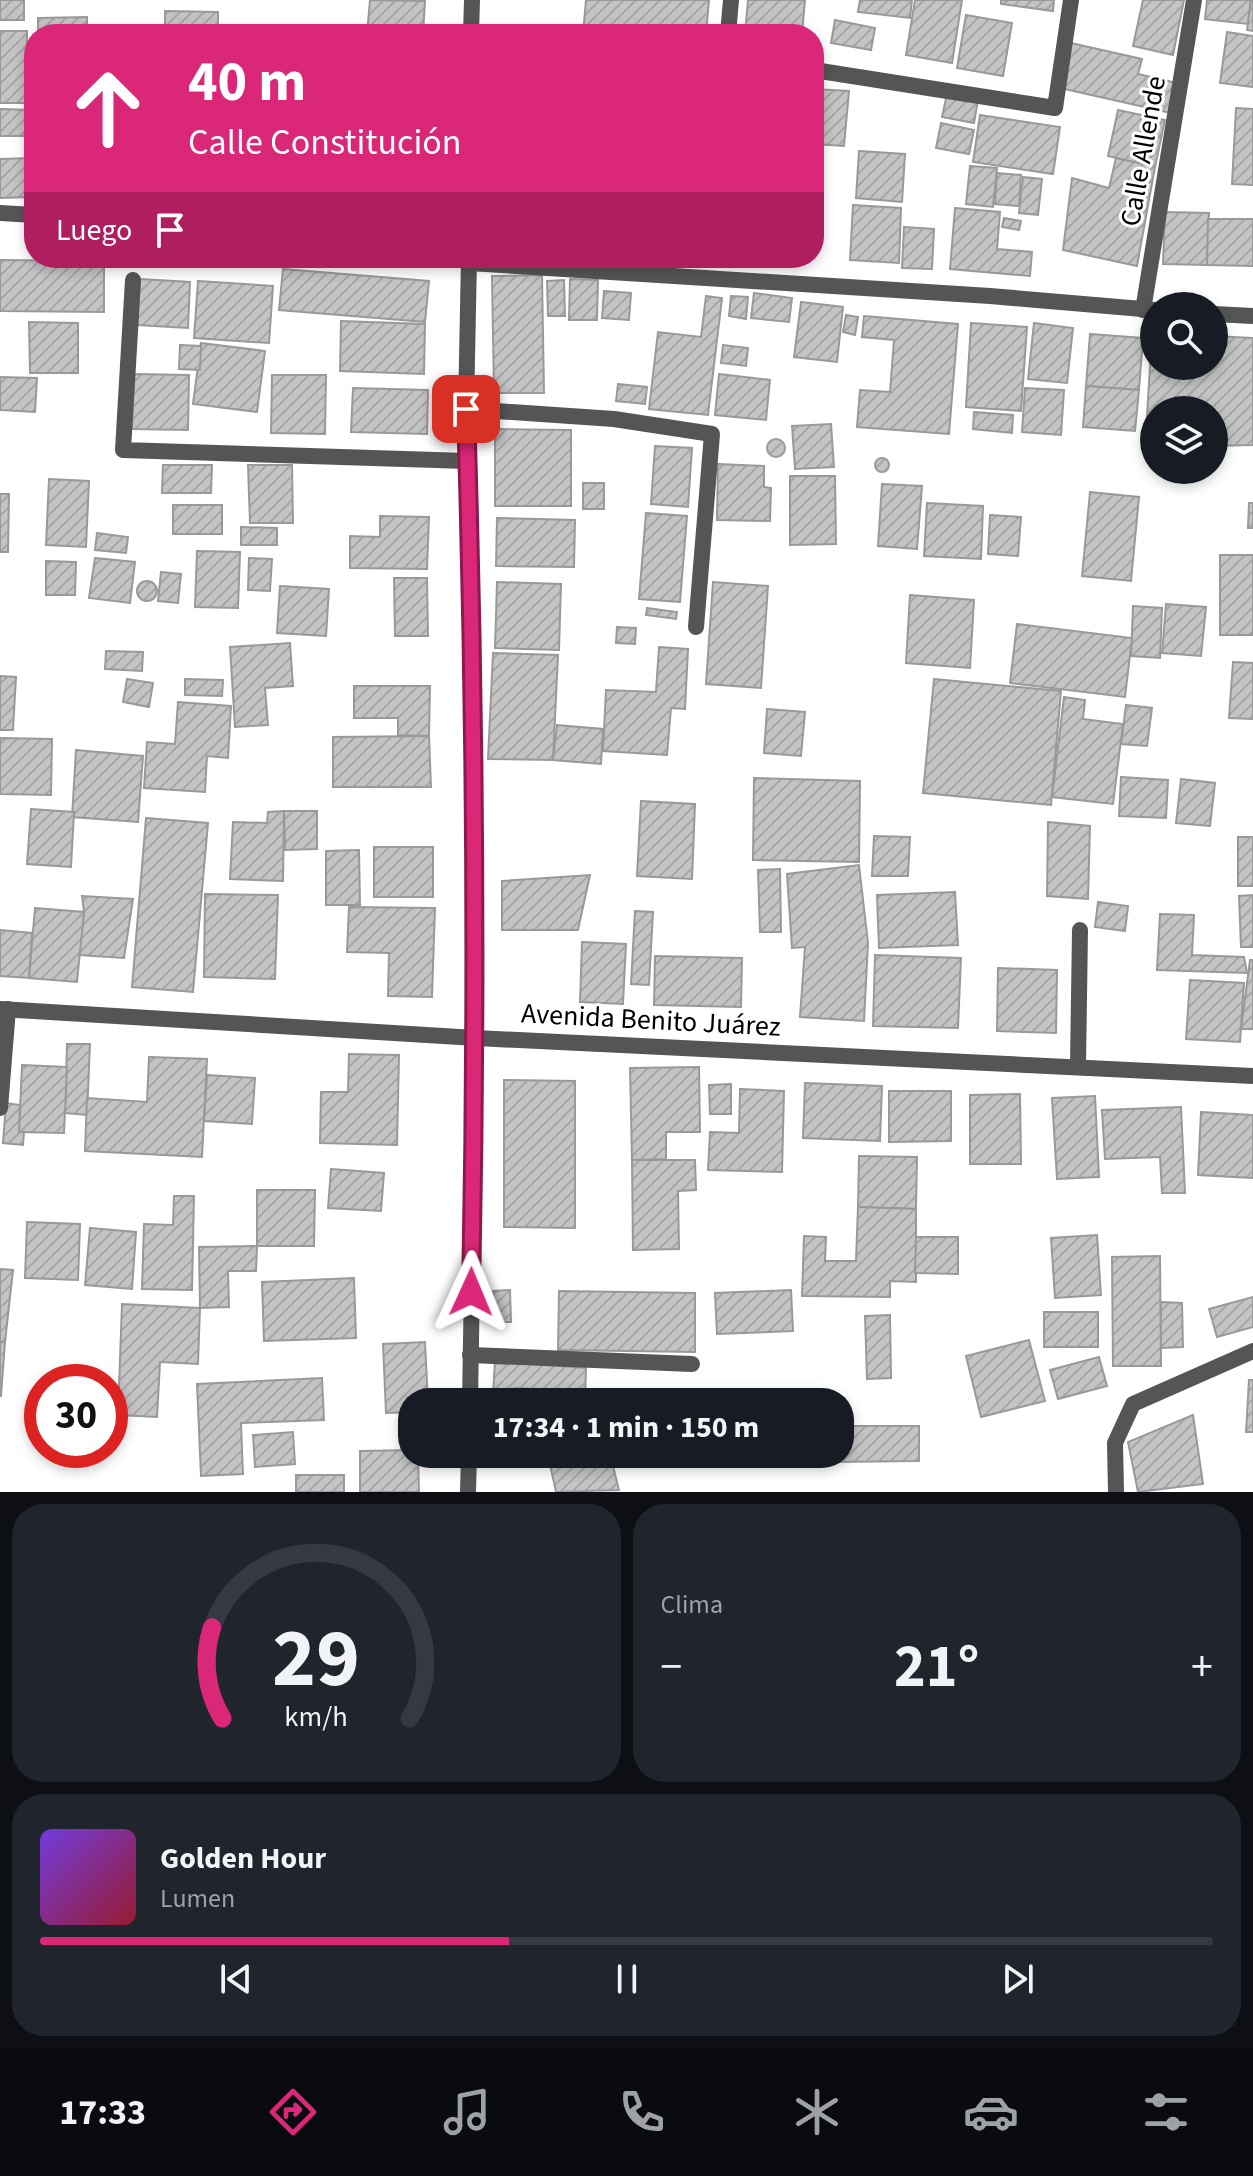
<!DOCTYPE html>
<html lang="es">
<head>
<meta charset="utf-8">
<style>
	:root { --surface:#171b24; --page:#20242c; --text:#f1f3f6; --muted:#9ea1a6; --line:#363941; --accent:#db2777 }
	body { margin:0; font-family:"Source Sans 3",sans-serif; background:var(--page); color:var(--text); height:100vh; display:flex; flex-direction:column; font-size:30px; white-space:nowrap }
	* { box-sizing:border-box; margin:0 }
	p { font-size:26px; color:var(--muted) }
	.icon { flex:none; width:44px; height:44px; fill:none; stroke:currentColor; stroke-width:2; stroke-linecap:round; stroke-linejoin:round }
	.map { position:relative; height:1492px; overflow:hidden }
	.panel { display:flex; flex-direction:column; gap:12px; padding:12px; background:#0d0f14; flex:1 }
	.panel>* { flex:none }
	.banner { position:absolute; left:24px; top:24px; width:800px; height:244px; border-radius:32px; box-shadow:0 4px 12px #0003; background:#db2777; color:#fff; overflow:hidden }
	.tools { position:absolute; left:1140px; top:292px; display:grid; gap:16px }
	.tools a { display:grid; place-items:center; width:88px; height:88px; border-radius:50%; background:var(--surface); box-shadow:0 4px 12px #0003; font-size:40px }
	.speed { position:absolute; left:24px; top:1364px; display:flex; gap:16px; font-size:40px; font-weight:700; text-align:center }
	.speed>* { display:grid; place-content:center; width:104px; height:104px; border-radius:50%; background:var(--surface); box-shadow:0 4px 12px #0003; line-height:1 }
	.speed .limit { border:12px solid #d22; background:#fff; color:#111 }
	.pin { position:absolute; display:grid; place-items:center; width:68px; height:68px; color:#fff; margin:-34px; border-radius:16px; box-shadow:0 4px 12px #0006 }
	.me { position:absolute; width:88px; margin:-44px; rotate:1deg; stroke-linejoin:round; filter:drop-shadow(0 0 6px #0008) }
	.turn { display:flex; align-items:center; gap:28px; height:168px; padding:0 32px; font-size:36px }
	.turn .icon { width:104px; height:104px; stroke-width:2.5 }
	.turn b { display:block; font-size:56px; line-height:68px }
	.then { display:flex; align-items:center; height:76px; padding:0 32px; background:#0003; gap:16px; font-size:30px }
	.big { font-size:60px; font-weight:700; line-height:1.1 }
	.panel .widget { flex:1; display:flex; flex-direction:column; justify-content:center; gap:12px; min-width:0; padding:0 28px; border-radius:32px; background:var(--page) }
	.panel .dial { align-items:center; gap:0 }
	.dial svg { height:208px; overflow:visible; fill:none; stroke:var(--line); stroke-width:7; stroke-linecap:round; text-anchor:middle }
	.dial text { fill:var(--text); stroke:none }
	.song { display:flex; align-items:center; gap:24px }
	.cover { width:96px; height:96px; border-radius:12px; background:linear-gradient(135deg,hsl(260 70% 55%),hsl(350 70% 35%)) }
	.played { height:8px; border-radius:4px; background:linear-gradient(90deg,var(--accent) 40%,var(--line) 40%) }
	.keys { display:flex; justify-content:space-around; direction:ltr }
	.heat { display:flex; justify-content:space-between; align-items:center; font-size:44px; direction:ltr }
	.panel .tiles { flex:1; display:grid; gap:12px; grid-template-columns:1fr 1fr }
	.widget:last-child { grid-column:span 2 }
	.trip { position:absolute; left:398px; top:1388px; width:456px; height:80px; border-radius:32px; background:var(--surface); box-shadow:0 4px 12px #0003; font-weight:700; line-height:80px; text-align:center }
	.menu { display:flex; height:128px; justify-content:space-around; align-items:center; background:#090b0e; color:var(--muted) }
	.menu .icon { width:56px; height:56px }
	.menu .current { color:var(--accent) }
	.menu b { font-size:36px; color:var(--text) }
	.map>svg:first-child { display:block }
	.building { fill:url(#building-hatch); stroke:#999; stroke-width:2 }
	.lines { fill:none; stroke-linecap:round; stroke-linejoin:round }
	.service { stroke:#555; stroke-width:16 }
	.minor { stroke:#555; stroke-width:16 }
	.route-casing { stroke:#8e194d; stroke-width:20 }
	.route { stroke:#db2777; stroke-width:14 }
	.labels { text-anchor:middle; dominant-baseline:central; stroke-width:6; stroke-linejoin:round; paint-order:stroke }
	.street-label { font-size:28px; fill:#000; stroke:#fff }
</style>
</head>
<body>
<div class="map">
<svg width="1253" height="1492" viewBox="0 0 1253 1492">
	<defs>
		<pattern id="building-hatch" width="6" height="6" patternUnits="userSpaceOnUse" patternTransform="scale(2)"><rect width="6" height="6" fill="#c4c4c4"/><path d="M-1 1l2-2M0 6l6-6M5 7l2-2" fill="none" stroke="#a7a7a7"/></pattern>
	</defs>
	<rect width="100%" height="100%" fill="#fff"/>
	<g class="building">
		<rect x="0" y="0" width="24" height="20"/>
		<path d="M370 0 425 1 423 34H367Z"/>
		<path d="M586 0H709L706 34H583Z"/>
		<path d="M748 0H805L802 34H745Z"/>
		<path d="M860 0H912L910 18 858 12Z"/>
		<path d="M915 0H962L952 63 906 55Z"/>
		<path d="M1001 0H1054L1053 11 1001 4Z"/>
		<path d="M1143 0H1184L1173 55 1133 46Z"/>
		<path d="M1207 0H1251L1248 24 1205 19Z"/>
		<path d="M1251 0H1253V31L1247 30Z"/>
		<path d="M165 11 218 12V34H165Z"/>
		<path d="M966 15 1012 23 1003 76 957 68Z"/>
		<path d="M87 17V34H38V18Z"/>
		<path d="M835 20 875 28 871 50 831 43Z"/>
		<rect x="490" y="30" width="46" height="4"/>
		<rect x="0" y="31" width="27" height="72"/>
		<path d="M1227 32 1253 36V87L1220 83Z"/>
		<path d="M1071 43 1142 59 1138 74 1177 83 1171 113 1060 88Z"/>
		<path d="M814 89 849 91 844 146 814 144Z"/>
		<path d="M947 94 978 100 974 123 942 117Z"/>
		<path d="M1236 108 1253 109V185L1232 184Z"/>
		<path d="M0 109 33 110 32 136H0Z"/>
		<path d="M1118 110 1165 120 1155 167 1108 156Z"/>
		<path d="M980 115 1060 127 1053 174 973 162Z"/>
		<path d="M941 123 974 130 969 154 936 148Z"/>
		<path d="M859 151 905 154 902 202 856 198Z"/>
		<path d="M31 158 32 197 0 198V159Z"/>
		<path d="M1116 158 1155 167 1137 266 1063 250 1072 178 1109 188Z"/>
		<path d="M970 166 997 168 993 207 966 204Z"/>
		<path d="M997 173 1021 175 1019 206 995 204Z"/>
		<path d="M1023 177 1042 179 1038 215 1019 213Z"/>
		<path d="M853 205 901 208 899 263 850 260Z"/>
		<path d="M955 208 1000 212 997 249 1032 252 1030 276 950 269Z"/>
		<path d="M1165 212 1209 213 1207 265 1163 264Z"/>
		<path d="M1004 218 1021 221 1019 230 1002 227Z"/>
		<path d="M1208 219H1253V266L1207 265Z"/>
		<path d="M904 227 934 229 932 269 902 268Z"/>
		<path d="M208 258H241L240 265 208 262Z"/>
		<path d="M283 258H309V263L283 262Z"/>
		<path d="M0 260 104 261V312L0 311Z"/>
		<path d="M283 269 429 281 425 322 279 310Z"/>
		<path d="M542 275 544 393H494L492 276Z"/>
		<path d="M140 279 190 282 188 328 137 325Z"/>
		<path d="M570 279 598 280 597 320H569Z"/>
		<path d="M564 280 565 316H548L547 281Z"/>
		<path d="M198 281 273 286 269 343 194 338Z"/>
		<path d="M604 291 631 293 629 320 602 318Z"/>
		<path d="M754 293 792 298 789 322 751 318Z"/>
		<path d="M706 296 722 298 708 415 649 409 658 332 701 337Z"/>
		<path d="M731 296 748 297 746 319 729 316Z"/>
		<path d="M801 302 843 307 837 362 794 357Z"/>
		<path d="M846 315 858 317 855 335 843 332Z"/>
		<path d="M864 316 958 324 949 434 857 427 860 390 890 392 894 340 862 337Z"/>
		<path d="M341 321 425 324 424 374 340 371Z"/>
		<path d="M29 322 78 323V373H30Z"/>
		<path d="M971 323 1027 327 1021 411 966 407Z"/>
		<path d="M1034 323 1073 328 1067 383 1028 379Z"/>
		<path d="M1152 333 1154 366H1214V336L1253 338V445L1214 446V410H1154V448L1145 449Z"/>
		<path d="M1090 334 1143 338 1139 390 1086 386Z"/>
		<path d="M201 343 265 351 257 412 193 404Z"/>
		<path d="M180 345 201 346 200 370 179 369Z"/>
		<path d="M723 345 748 348 746 366 721 363Z"/>
		<path d="M134 374 189 375 188 430 132 429Z"/>
		<path d="M719 374 770 380 766 420 715 415Z"/>
		<path d="M272 375H326L325 434 271 433Z"/>
		<path d="M0 377 37 378 35 412 0 410Z"/>
		<path d="M618 384 647 387 645 404 616 401Z"/>
		<path d="M1086 386 1139 390 1135 431 1083 427Z"/>
		<path d="M353 388 428 390 427 434 351 432Z"/>
		<path d="M1025 388 1064 390 1061 435 1022 432Z"/>
		<path d="M974 412 1013 415 1012 433 973 429Z"/>
		<path d="M831 424 834 467 795 469 792 426Z"/>
		<path d="M495 429 571 430V506H495Z"/>
		<circle cx="776" cy="448" r="9"/>
		<path d="M655 446 692 448 688 507 651 504Z"/>
		<circle cx="882" cy="465" r="7"/>
		<path d="M718 464 764 466V487L771 488 770 521 717 520Z"/>
		<path d="M163 465H212L211 493H162Z"/>
		<path d="M248 465H292L293 523H250Z"/>
		<path d="M790 476H835L836 544 790 545Z"/>
		<path d="M49 479 89 481 86 547 46 545Z"/>
		<rect x="583" y="483" width="21" height="26"/>
		<path d="M882 484 922 486 917 549 878 546Z"/>
		<path d="M1090 492 1139 497 1131 581 1082 576Z"/>
		<path d="M0 494H9L8 552H0Z"/>
		<path d="M927 503 983 506 981 559 924 556Z"/>
		<path d="M1249 503H1253V528H1248Z"/>
		<rect x="173" y="505" width="49" height="29"/>
		<path d="M646 513 687 516 680 602 639 599Z"/>
		<path d="M990 515 1021 517 1018 556 988 554Z"/>
		<path d="M380 516 429 517 427 569 350 568V536L380 537Z"/>
		<path d="M497 518 575 520 574 567 496 566Z"/>
		<path d="M241 527 277 528V545H241Z"/>
		<path d="M97 533 128 537 126 553 95 550Z"/>
		<path d="M197 551 240 552 238 608 195 607Z"/>
		<rect x="1220" y="555" width="33" height="80"/>
		<path d="M95 558 135 562 130 603 89 598Z"/>
		<path d="M249 558 272 559 270 591 248 590Z"/>
		<path d="M46 561 76 562 75 595H46Z"/>
		<path d="M161 572 181 574 178 603 158 601Z"/>
		<path d="M394 578H427L428 636H395Z"/>
		<circle cx="147" cy="591" r="10"/>
		<path d="M497 582 561 584 559 650 495 648Z"/>
		<path d="M713 582 768 586 761 688 706 684Z"/>
		<path d="M280 586 329 589 326 636 277 633Z"/>
		<path d="M910 595 974 600 970 668 906 663Z"/>
		<path d="M1166 604 1206 607 1201 656 1162 653Z"/>
		<path d="M1133 606 1162 608 1160 658 1131 656Z"/>
		<path d="M647 608 677 612 676 619 646 615Z"/>
		<path d="M1017 624 1132 638 1125 697 1010 683Z"/>
		<path d="M617 627 636 628 635 644 616 643Z"/>
		<path d="M290 643 293 686 265 688 268 725 235 727 230 647Z"/>
		<path d="M659 647 688 649 685 709 671 708 667 755 603 751 606 690 656 692Z"/>
		<path d="M106 651 143 652 142 671 105 669Z"/>
		<path d="M493 653 558 655 553 760 488 759Z"/>
		<path d="M1233 662 1253 663V719L1229 718Z"/>
		<path d="M0 676 16 677 13 730H0Z"/>
		<path d="M127 679 153 683 149 707 123 702Z"/>
		<path d="M185 679 223 680 222 696 185 695Z"/>
		<path d="M934 679 1061 691 1051 805 923 793Z"/>
		<path d="M354 686H430L429 736 398 735V718H354Z"/>
		<path d="M1064 697 1085 700 1083 719 1123 724 1113 804 1052 797Z"/>
		<path d="M178 702 231 706 228 758 207 756 205 792 144 788 147 742 175 744Z"/>
		<path d="M1126 705 1152 708 1147 746 1121 744Z"/>
		<path d="M767 709 805 712 801 756 764 753Z"/>
		<path d="M557 725 603 729 601 764 553 760Z"/>
		<path d="M429 736 431 787H333V737Z"/>
		<path d="M0 738 52 739 51 795 0 794Z"/>
		<path d="M76 750 143 756 138 822 72 817Z"/>
		<path d="M1121 777 1168 780 1166 818 1119 816Z"/>
		<path d="M754 778 860 781 859 862 753 860Z"/>
		<path d="M1181 779 1215 783 1210 826 1176 823Z"/>
		<path d="M641 801 695 804 692 879 637 876Z"/>
		<path d="M31 809 74 812 71 867 27 864Z"/>
		<path d="M284 811 283 881 230 879 233 822 267 823 268 812Z"/>
		<path d="M284 811H317V849L285 850Z"/>
		<path d="M146 818 208 823 193 992 132 987Z"/>
		<path d="M1048 822 1090 826 1088 899 1047 896Z"/>
		<path d="M874 836 910 837 908 876H872Z"/>
		<rect x="1238" y="837" width="15" height="49"/>
		<rect x="374" y="847" width="59" height="50"/>
		<path d="M359 850 360 905H326V851Z"/>
		<path d="M859 865 868 943 864 1021 800 1017 805 947 792 948 787 874Z"/>
		<path d="M780 869 781 932H760L758 870Z"/>
		<path d="M590 875 578 930H502V881Z"/>
		<path d="M955 892 958 945 879 948 877 895Z"/>
		<path d="M205 894 278 895 275 979 204 977Z"/>
		<path d="M1253 895V947H1241L1239 896Z"/>
		<path d="M82 896 133 899 124 958 79 955 84 912Z"/>
		<path d="M1098 902 1128 906 1125 931 1095 927Z"/>
		<path d="M349 907 435 908 432 997 388 996 389 953 347 952Z"/>
		<path d="M35 908 84 912 77 982 29 978Z"/>
		<path d="M635 911 653 912 649 985 631 984Z"/>
		<path d="M1160 914 1194 915 1192 955 1244 957 1247 973 1157 970Z"/>
		<path d="M0 930 32 933 29 978 0 976Z"/>
		<path d="M582 942 626 944 623 1004 580 1002Z"/>
		<path d="M875 955 961 958 958 1028 873 1026Z"/>
		<path d="M655 956 742 958 741 1007 654 1005Z"/>
		<path d="M1250 960H1253V1029H1241Z"/>
		<path d="M998 968 1057 970 1056 1033 997 1031Z"/>
		<path d="M1190 980 1244 983 1240 1042 1186 1039Z"/>
		<path d="M67 1044H90L87 1115 65 1113Z"/>
		<path d="M349 1054 399 1055 397 1145 320 1143 321 1092H348Z"/>
		<path d="M149 1057 207 1059 202 1157 85 1151 87 1098 147 1102Z"/>
		<path d="M22 1065 67 1067 64 1133 19 1132Z"/>
		<path d="M699 1067 700 1132H666V1159L632 1160 630 1068Z"/>
		<path d="M207 1075 255 1078 252 1124 204 1121Z"/>
		<path d="M504 1080 575 1081V1228L504 1227Z"/>
		<path d="M805 1083 882 1086 880 1141 803 1138Z"/>
		<path d="M731 1084V1114H710L709 1085Z"/>
		<path d="M740 1089 784 1091 782 1172 708 1170 710 1132 739 1133Z"/>
		<path d="M889 1091H951V1141L889 1142Z"/>
		<path d="M1020 1094 1021 1164H970V1095Z"/>
		<path d="M1095 1096 1099 1177 1057 1179 1052 1098Z"/>
		<path d="M6 1103 20 1105 19 1132H24L23 1145 3 1143Z"/>
		<path d="M1181 1107 1185 1193H1162L1160 1157 1105 1159 1102 1110Z"/>
		<path d="M1201 1112 1253 1115V1178L1198 1175Z"/>
		<path d="M859 1156 917 1157 916 1209 858 1207Z"/>
		<path d="M632 1160H695L696 1190 678 1191 679 1249 633 1250Z"/>
		<path d="M331 1169 384 1173 381 1211 328 1208Z"/>
		<path d="M257 1190H315L314 1246H257Z"/>
		<path d="M174 1196H194L192 1290 142 1289 144 1224 173 1225Z"/>
		<path d="M858 1207 916 1209V1282L890 1281V1297L802 1296 804 1236 826 1237 825 1261H856Z"/>
		<path d="M27 1222 80 1224 78 1280 25 1278Z"/>
		<path d="M90 1228 136 1232 132 1289 85 1285Z"/>
		<path d="M1097 1235 1101 1295 1055 1298 1051 1238Z"/>
		<path d="M916 1237H958V1274L915 1273Z"/>
		<path d="M257 1246 256 1271H228L229 1307 200 1308 199 1247Z"/>
		<path d="M1160 1256 1161 1366H1113L1112 1257Z"/>
		<path d="M0 1269 13 1270 5 1342H0Z"/>
		<path d="M354 1278 356 1338 264 1341 262 1282Z"/>
		<path d="M510 1290 511 1322H495L493 1291Z"/>
		<path d="M791 1290 793 1331 717 1334 715 1293Z"/>
		<path d="M559 1291 695 1293V1352L558 1350Z"/>
		<path d="M1253 1297V1327L1217 1337 1209 1309Z"/>
		<path d="M1161 1302 1182 1303 1183 1347 1161 1348Z"/>
		<path d="M122 1304 200 1308 198 1364 160 1362 157 1417 118 1415Z"/>
		<rect x="1044" y="1312" width="54" height="35"/>
		<path d="M890 1315 891 1378 867 1379 865 1316Z"/>
		<path d="M1029 1340 1045 1401 981 1417 966 1356Z"/>
		<path d="M0 1342H5L1 1396H0Z"/>
		<path d="M425 1342 428 1402H412V1412L386 1413 383 1344Z"/>
		<path d="M1099 1357 1107 1386 1058 1399 1050 1370Z"/>
		<path d="M495 1361 586 1368 585 1402H559L561 1390 516 1388 493 1394Z"/>
		<path d="M322 1378 324 1420 241 1423 243 1474 201 1476 197 1384Z"/>
		<path d="M1249 1380H1253V1432H1246Z"/>
		<path d="M1193 1415 1203 1484 1138 1492 1128 1442Z"/>
		<path d="M840 1426H919V1461L835 1462V1454H840Z"/>
		<path d="M293 1432 295 1464 255 1467 253 1435Z"/>
		<path d="M412 1450V1454H418L419 1492H360V1451Z"/>
		<path d="M573 1454H610L619 1490 556 1492 549 1460Z"/>
		<rect x="296" y="1475" width="48" height="17"/>
	</g>
	<g class="lines">
		<g class="service">
			<path d="M728 34 731 0"/>
			<path d="M814 70 1055 108 1071 0"/>
			<path d="M0 213 34 215"/>
			<path d="M133 280 123 450 467 461"/>
			<path d="M1143 310 1194 0"/>
			<path d="M466 409 614 419 712 434 696 627"/>
			<path d="M0 1108 8 1009"/>
			<path d="M1116 1492 1115 1443 1133 1404 1253 1351"/>
		</g>
		<g class="minor">
			<path d="M471 34 472 0"/>
			<path d="M469 258 466 409 473 761 476 1038 470 1402"/>
			<path d="M469 263 990 296 1154 310"/>
			<path d="M1214 314 1253 316"/>
			<path d="M0 1009 476 1038 1253 1076"/>
			<path d="M1078 1066 1080 930"/>
			<path d="M470 1355 692 1364"/>
			<path d="M468 1492 469 1454"/>
		</g>
	</g>
	<g class="lines">
		<g class="route-casing">
			<path id="route" d="M466 409C475 704 477 998 471 1292"/>
		</g>
		<use href="#route" class="route"/>
	</g>
	<g class="labels">
		<g class="street-label">
			<text transform="translate(1143 151) rotate(-80)">Calle Allende</text>
			<text transform="translate(651 1020) rotate(3)">Avenida Benito Juárez</text>
		</g>
	</g>
</svg>
<div class="tools">
<a><svg class="icon" aria-label="search" viewBox="0 0 24 24"><circle cx="10" cy="10" r="6"/><path d="M15 15l6 6"/></svg></a>
<a><svg class="icon" aria-label="layers" viewBox="0 0 24 24"><path d="M12 4l9 5-9 5-9-5zM3 14l9 5 9-5"/></svg></a>
</div>
<div class="speed"><div class="limit">30</div></div>
<div class="pin" style="left:466px;top:409px;background:#d93025"><svg class="icon" aria-label="arrive" viewBox="0 0 24 24"><path d="M6 21V4h12l-3 4 3 4H6"/></svg></div>
<svg class="me" style="left:471px;top:1292px" viewBox="-20 -20 40 40"><path d="M0-17L14 15 0 8-14 15z" fill="#db2777" stroke="#fff" stroke-width="4"/></svg>
<div class="trip">17:34 · 1 min · 150 m</div>
<div class="banner">
<div class="turn"><svg class="icon" aria-label="ahead" viewBox="0 0 24 24"><path d="M12 20V5M6 11l6-6 6 6"/></svg><div><b>40 m</b>Calle Constitución</div></div>
<div class="then">Luego<svg class="icon" aria-label="arrive" viewBox="0 0 24 24"><path d="M6 21V4h12l-3 4 3 4H6"/></svg></div>
</div>
</div>
<section class="panel">
<div class="tiles">
<div class="widget dial"><svg viewBox="0 0 100 80">
<path d="M14 69A42 42 0 1 1 86 69"/>
<path d="M14 69A42 42 0 0 1 10 34" stroke="#db2777"/>
<text x="50" y="56" font-size="32" font-weight="700">29</text>
<text x="50" y="72" font-size="11">km/h</text>
</svg></div>
<div class="widget"><p>Clima</p>
<div class="heat"><a>−</a><b class="big">21°</b><a>+</a></div>
</div>
<div class="widget">
<div class="song"><i class="cover"></i><div><b>Golden Hour</b><p>Lumen</p></div></div>
<div class="played"></div>
<div class="keys"><svg class="icon" aria-label="previous" viewBox="0 0 24 24"><path d="M18 5L8 12l10 7zM5 5v14"/></svg><svg class="icon" aria-label="pause" viewBox="0 0 24 24"><path d="M8 5v14M16 5v14"/></svg><svg class="icon" aria-label="next" viewBox="0 0 24 24"><path d="M6 5l10 7-10 7zM19 5v14"/></svg></div>
</div>
</div>
</section>
<nav class="menu">
<b>17:33</b>
<svg class="icon current" aria-label="directions" viewBox="0 0 24 24"><path d="M12 3l9 9-9 9-9-9zM9 14v-3h6M13 9l2 2-2 2"/></svg>
<svg class="icon" aria-label="music" viewBox="0 0 24 24"><path d="M9 18V5l10-2v13"/><circle cx="6" cy="18" r="3"/><circle cx="16" cy="16" r="3"/></svg>
<svg class="icon" aria-label="phone" viewBox="0 0 24 24"><path d="M5 4h4l2 5-3 2q2 4 5 5l2-3 5 2v4C11 20 4 13 5 4z"/></svg>
<svg class="icon" aria-label="climate" viewBox="0 0 24 24"><path d="M12 3v18M4 7l16 10M4 17L20 7"/></svg>
<svg class="icon" aria-label="car" viewBox="0 0 24 24"><path d="M5 17H2v-5l4-1 3-4h7l3 4 3 1v5h-3M9 17h6M6 11h13"/><circle cx="7" cy="17" r="2"/><circle cx="17" cy="17" r="2"/></svg>
<svg class="icon" aria-label="filters" viewBox="0 0 24 24"><path d="M4 7h16M4 17h16"/><circle cx="9" cy="7" r="2"/><circle cx="15" cy="17" r="2"/></svg>
</nav>
</body>
</html>
